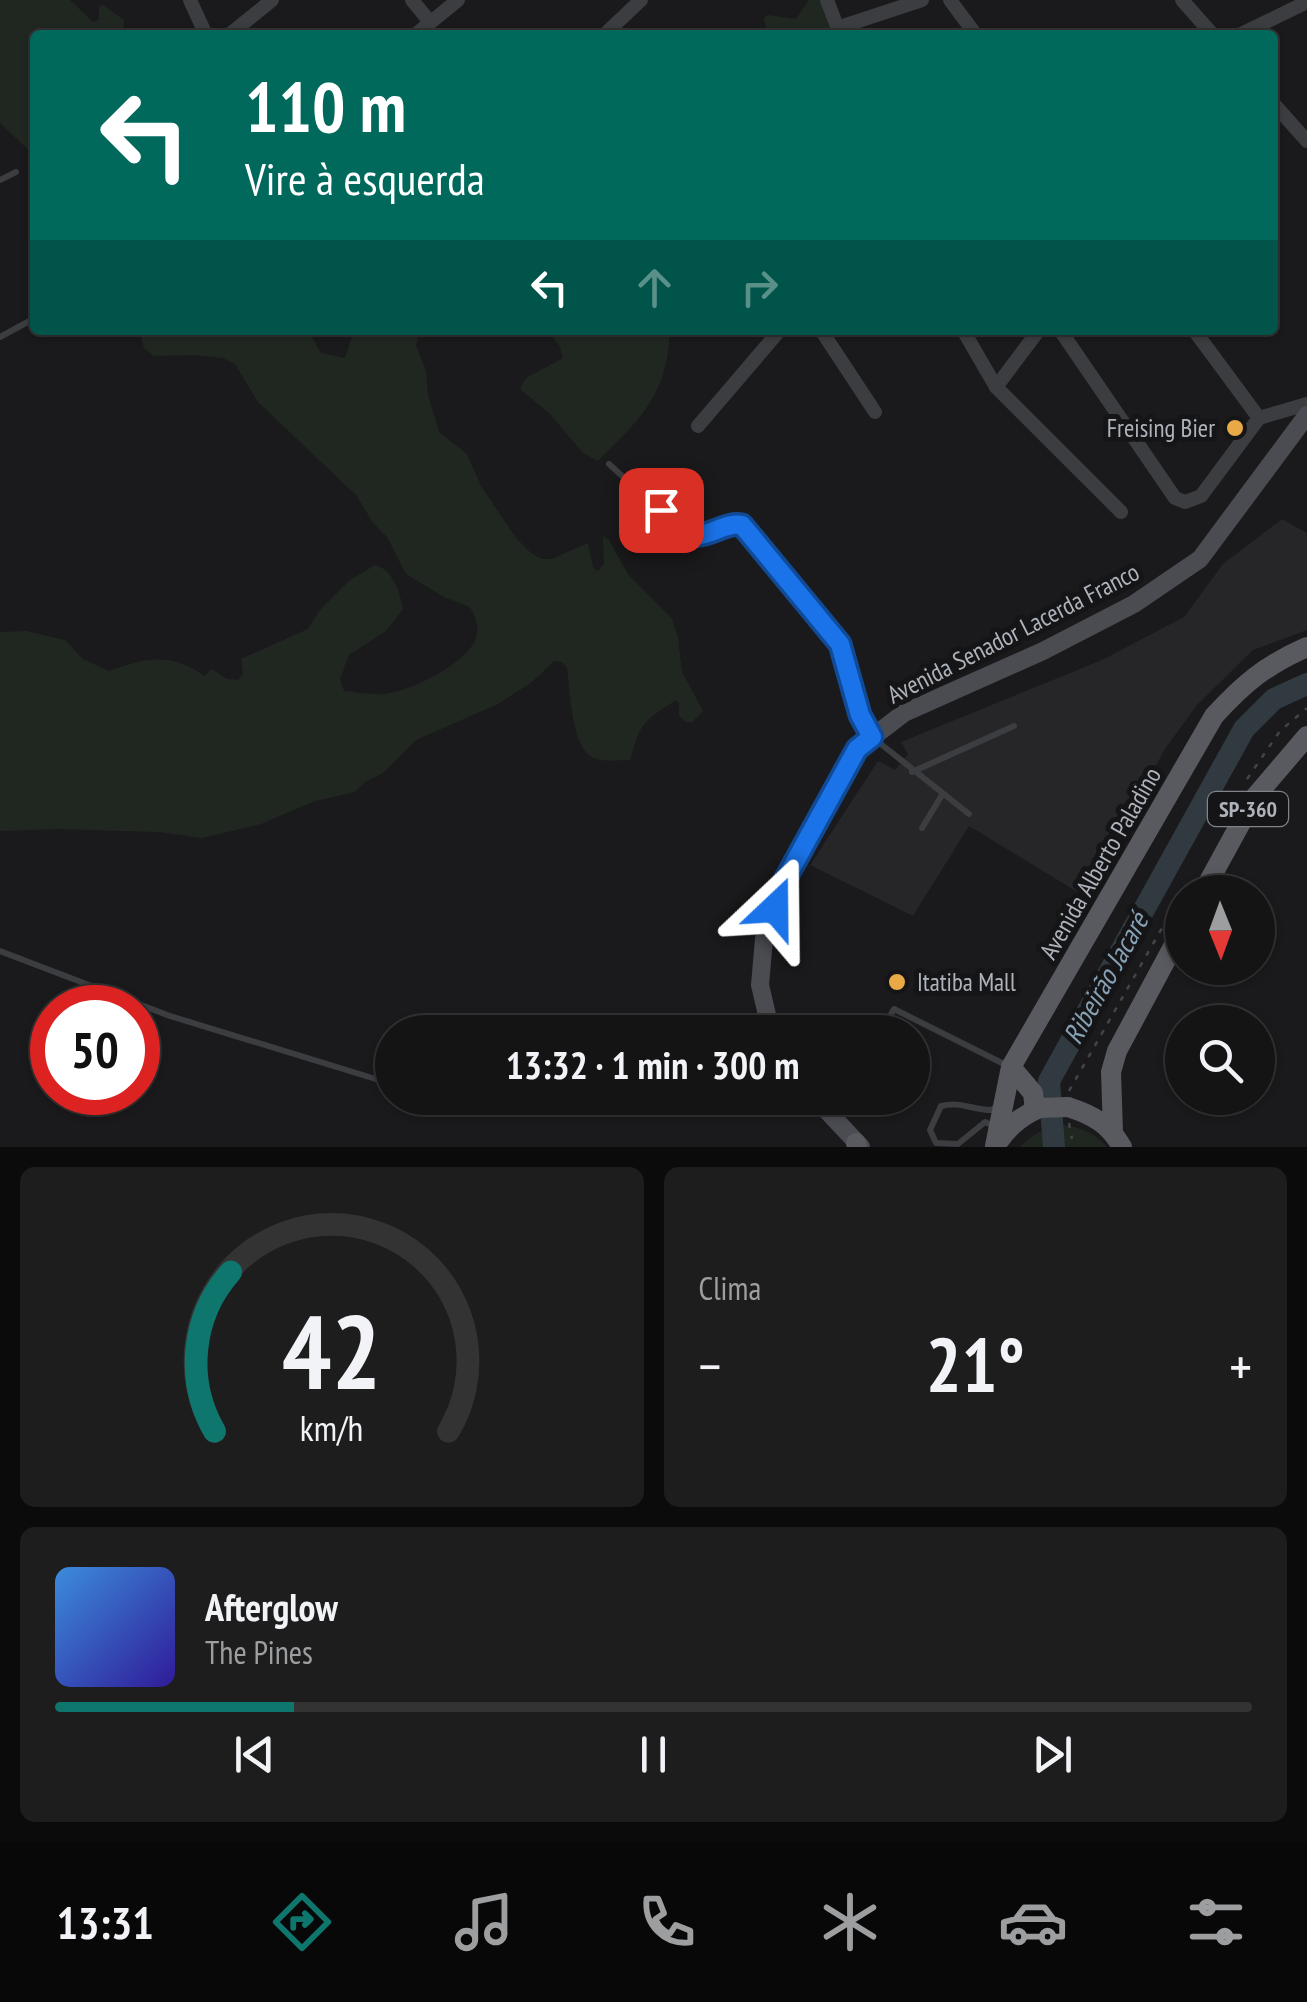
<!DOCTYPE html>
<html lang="pt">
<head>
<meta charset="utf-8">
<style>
	:root { --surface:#141415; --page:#1d1d1e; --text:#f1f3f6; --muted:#9d9ea0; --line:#333334; --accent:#0f766e }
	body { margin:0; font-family:"PT Sans Narrow",sans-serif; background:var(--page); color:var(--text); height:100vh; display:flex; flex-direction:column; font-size:38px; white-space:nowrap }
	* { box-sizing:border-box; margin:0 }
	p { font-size:32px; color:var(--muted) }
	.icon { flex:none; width:55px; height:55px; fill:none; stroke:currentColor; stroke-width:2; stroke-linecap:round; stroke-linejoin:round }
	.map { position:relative; height:1147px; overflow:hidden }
	.side { display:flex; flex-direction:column; gap:20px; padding:20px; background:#0b0b0c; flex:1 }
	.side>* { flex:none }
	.guide { position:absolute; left:30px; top:30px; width:1248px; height:305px; border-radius:10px; box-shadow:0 2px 8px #0004,0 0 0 2px var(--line); background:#00695c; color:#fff; overflow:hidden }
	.needle { width:65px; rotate:179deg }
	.fabs { position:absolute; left:1165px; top:875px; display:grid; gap:20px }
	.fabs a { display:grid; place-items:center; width:110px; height:110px; border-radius:50%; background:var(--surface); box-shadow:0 2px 8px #0004,0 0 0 2px var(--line); font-size:50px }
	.speed { position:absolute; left:30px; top:985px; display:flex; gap:20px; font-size:50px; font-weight:700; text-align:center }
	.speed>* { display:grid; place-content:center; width:130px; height:130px; border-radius:50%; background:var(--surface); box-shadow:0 2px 8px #0004,0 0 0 2px var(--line); line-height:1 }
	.speed .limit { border:15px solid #d22; background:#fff; color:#111 }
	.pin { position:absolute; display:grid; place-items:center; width:85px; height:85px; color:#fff; margin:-42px; border-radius:20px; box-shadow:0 5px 15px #0006 }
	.me { position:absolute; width:110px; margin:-55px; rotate:23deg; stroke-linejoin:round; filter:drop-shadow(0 0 8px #0008) }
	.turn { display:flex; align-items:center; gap:35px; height:210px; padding:0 50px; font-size:45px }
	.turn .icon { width:130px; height:130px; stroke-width:2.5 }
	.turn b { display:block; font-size:70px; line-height:85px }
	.lanes { display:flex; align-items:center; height:95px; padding:0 50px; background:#0003; justify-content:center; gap:50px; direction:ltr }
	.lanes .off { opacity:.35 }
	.big { font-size:75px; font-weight:700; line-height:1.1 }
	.side .tile { flex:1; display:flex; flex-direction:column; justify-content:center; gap:15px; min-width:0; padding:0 35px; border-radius:15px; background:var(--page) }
	.side .dial { align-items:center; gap:0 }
	.dial svg { height:260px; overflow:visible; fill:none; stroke:var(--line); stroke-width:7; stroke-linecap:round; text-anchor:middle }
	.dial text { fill:var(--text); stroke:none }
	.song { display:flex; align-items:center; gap:30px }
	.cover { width:120px; height:120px; border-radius:15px; background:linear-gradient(135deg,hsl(210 70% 55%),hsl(250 70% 35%)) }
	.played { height:10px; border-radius:5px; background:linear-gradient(90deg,var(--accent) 20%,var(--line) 20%) }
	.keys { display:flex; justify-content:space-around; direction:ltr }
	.heat { display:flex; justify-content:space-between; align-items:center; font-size:55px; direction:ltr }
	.side .tiles { flex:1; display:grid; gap:20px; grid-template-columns:1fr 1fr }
	.tile:last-child { grid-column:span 2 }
	.trip { position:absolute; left:375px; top:1015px; width:555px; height:100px; border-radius:50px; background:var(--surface); box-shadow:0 2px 8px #0004,0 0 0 2px var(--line); font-weight:700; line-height:100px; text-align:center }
	.menu { display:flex; height:160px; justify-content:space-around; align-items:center; background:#080808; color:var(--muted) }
	.menu .icon { width:70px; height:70px }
	.menu .on { color:var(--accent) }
	.menu b { font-size:45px; color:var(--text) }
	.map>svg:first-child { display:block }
	.built { fill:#262629 }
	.green { fill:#202721 }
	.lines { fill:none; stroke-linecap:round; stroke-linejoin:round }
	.river { stroke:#313a40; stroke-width:22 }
	.path { stroke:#424448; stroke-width:2.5; stroke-dasharray:5 8; stroke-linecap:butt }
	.lane { stroke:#3c3d41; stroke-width:6 }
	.street { stroke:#3c3d41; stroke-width:14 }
	.secondary { stroke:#4a4c51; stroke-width:18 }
	.primary { stroke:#585a60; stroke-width:20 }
	.primary-bridge { stroke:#585a60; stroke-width:20 }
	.route-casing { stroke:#114b97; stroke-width:25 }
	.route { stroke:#1a73e8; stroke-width:18 }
	.poi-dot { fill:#e8a946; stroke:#151517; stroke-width:4 }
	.labels { text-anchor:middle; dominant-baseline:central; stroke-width:10; stroke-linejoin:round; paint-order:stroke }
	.shield { fill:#151517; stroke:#80848a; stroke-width:2.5 }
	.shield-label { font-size:22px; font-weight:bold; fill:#aeb3bb }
	.poi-label { font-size:25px; fill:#aeb3bb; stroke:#151517; text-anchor:end }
	.street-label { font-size:25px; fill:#aeb3bb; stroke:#151517 }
	.water-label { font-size:28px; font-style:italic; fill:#87a1b4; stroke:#151517 }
</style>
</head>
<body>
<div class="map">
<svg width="1307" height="1147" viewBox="0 0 1307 1147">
	<rect width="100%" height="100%" fill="#1a1a1c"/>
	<path class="built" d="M1282 519 1307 533V630L1253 650 1197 705 1165 749 1084 896 969 826 913 916 810 865 878 761 895 770 908 754 901 742 1102 660 1184 617 1223 564Z"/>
	<g class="green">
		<path d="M0 0H70L93 22 99 20V7L103 5 124 20 123 35H35V156L0 123Z"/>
		<path d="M809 0H827L844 35H775L766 29 764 18 768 15 796 19Z"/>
		<path d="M139 330H308L321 353 345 358 354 330H420L416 346 426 370 428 394 439 432 467 454 481 486 516 538 531 553 542 559H552L588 543 593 567 598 571 604 564 603 536 609 540 629 576 672 619 678 638 682 672 703 711 692 722H686L679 716V703L676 700C643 722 641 721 630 760 620 760 606 762 596 759 571 751 570 689 567 667L562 662 554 661 532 682 498 704 416 740 383 773 365 782 355 792 315 801 261 824 202 838 160 832 57 829 0 831V632L26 631 65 640 83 659 109 671C146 658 171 652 204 676L212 669 227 679 238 680 243 674 241 659 308 629 320 610 350 580 375 565C393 569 400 593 403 609L386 631 349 655 340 679 344 691C356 692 371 695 384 694 411 691 467 664 476 638 480 627 475 617 470 607L444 597 406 574 387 537 373 523 357 496 258 402 235 364 223 358 196 355 154 356 144 348Z"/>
		<path d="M548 330H670C667 396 641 418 598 461L583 453 550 414 520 389 526 378 563 358 560 347Z"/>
		<path d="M1064 1125C1083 1128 1094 1133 1107 1147H1020C1033 1133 1045 1128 1064 1125Z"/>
	</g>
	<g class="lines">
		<path class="river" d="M1054 1147 1049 1081 1244 729 1274 699 1307 684"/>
		<g class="path">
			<path d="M1247 779 1280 731 1307 708"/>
			<path d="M1069 1091 1182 893"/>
			<path d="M1069 1123 1072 1139"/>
		</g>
		<g class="lane">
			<path d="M0 180 16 172"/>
			<path d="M0 337 35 318"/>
			<path d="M609 464C623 476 682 535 696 536 713 537 724 521 742 525L840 644 860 715 872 737 969 814"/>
			<path d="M912 772 1014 726"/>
			<path d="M922 828 942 795"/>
			<path d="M0 951 170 1016 392 1084"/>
			<path d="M881 1032 894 1009 1010 1067"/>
			<path d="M996 1127 985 1122 958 1144 936 1143 930 1130 941 1106C961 1101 971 1110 992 1110L998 1105"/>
		</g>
		<g class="street">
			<path d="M190 0 206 35"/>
			<path d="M412 0 430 22"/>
			<path d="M827 0 840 34"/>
			<path d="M950 0 976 35"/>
			<path d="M1182 0 1213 35"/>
			<path d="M837 28 922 0"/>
			<path d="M229 35 272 0"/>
			<path d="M415 35 458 0"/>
			<path d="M604 35 641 0"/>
			<path d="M1239 35 1307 2"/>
			<path d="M1272 102 1307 141"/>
			<path d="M821 330 875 412"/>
			<path d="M963 330 996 387 1121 512"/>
			<path d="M1060 330 1175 498 1185 502 1201 496 1259 418"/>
			<path d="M1194 330 1259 418 1307 404"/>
			<path d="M996 387 1039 330"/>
			<path d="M698 426 780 330"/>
		</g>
		<g class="secondary">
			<path d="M771 1032 760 985 764 939 786 878 857 749 904 713 1043 651 1134 604 1200 559 1307 415"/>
			<path d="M815 1098 861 1147"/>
		</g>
		<g class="primary">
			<path d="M1203 892 1255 797 1307 736"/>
			<path d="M1011 1067 1033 1093 1035 1110"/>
			<path d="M1068 1107C1093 1115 1109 1124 1122 1147"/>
			<path d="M1113 1132 1111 1072 1117 1051 1182 930"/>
			<path d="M856 1143 857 1147"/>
			<path d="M996 1145C1008 1127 1020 1117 1039 1108"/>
			<path d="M995 1146 1011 1067 1214 716C1244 683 1266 665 1307 647"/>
		</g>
		<path class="primary-bridge" d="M1039 1108 1068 1107"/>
	</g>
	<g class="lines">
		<g class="route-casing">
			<path id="route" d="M661 510C669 517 677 527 686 532 704 543 723 521 742 525L840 644 860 715 872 737 857 749 786 878 775 908"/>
		</g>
		<use href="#route" class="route"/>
	</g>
	<g class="poi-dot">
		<circle cx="1235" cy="428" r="10"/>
		<circle cx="897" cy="982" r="10"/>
	</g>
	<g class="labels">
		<rect class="shield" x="1208" y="792" width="80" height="34" rx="8"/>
		<g class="shield-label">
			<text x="1248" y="809">SP-360</text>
		</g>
		<g class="poi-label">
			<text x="1215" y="428">Freising Bier</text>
			<text x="917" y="982" text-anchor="start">Itatiba Mall</text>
		</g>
		<g class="street-label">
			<text transform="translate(1013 633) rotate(-27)">Avenida Senador Lacerda Franco</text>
			<text transform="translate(1100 863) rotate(-60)">Avenida Alberto Paladino</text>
		</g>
		<g class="water-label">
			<text transform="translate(1105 978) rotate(-61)">Ribeirão Jacaré</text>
		</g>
	</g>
</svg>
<div class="fabs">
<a><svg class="needle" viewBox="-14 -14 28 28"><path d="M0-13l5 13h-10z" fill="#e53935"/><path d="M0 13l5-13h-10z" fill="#9d9ea0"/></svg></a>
<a><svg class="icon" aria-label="search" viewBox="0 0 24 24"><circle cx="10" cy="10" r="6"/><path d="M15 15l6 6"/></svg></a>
</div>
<div class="speed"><div class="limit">50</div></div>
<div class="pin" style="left:661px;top:510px;background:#d93025"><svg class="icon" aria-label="arrive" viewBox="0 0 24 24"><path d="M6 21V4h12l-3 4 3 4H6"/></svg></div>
<svg class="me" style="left:775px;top:908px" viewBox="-20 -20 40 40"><path d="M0-17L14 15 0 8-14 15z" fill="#1a73e8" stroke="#fff" stroke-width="4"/></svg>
<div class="trip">13:32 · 1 min · 300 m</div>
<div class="guide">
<div class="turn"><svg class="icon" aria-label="left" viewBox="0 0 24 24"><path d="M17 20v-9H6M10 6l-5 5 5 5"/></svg><div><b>110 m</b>Vire à esquerda</div></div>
<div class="lanes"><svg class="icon" aria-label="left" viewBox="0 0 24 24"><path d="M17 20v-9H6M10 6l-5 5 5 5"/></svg><svg class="icon off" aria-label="ahead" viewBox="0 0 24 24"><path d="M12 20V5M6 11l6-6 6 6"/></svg><svg class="icon off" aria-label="right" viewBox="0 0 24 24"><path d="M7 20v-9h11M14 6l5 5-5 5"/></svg></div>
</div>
</div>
<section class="side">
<div class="tiles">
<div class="tile dial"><svg viewBox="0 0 100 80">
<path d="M14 69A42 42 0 1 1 86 69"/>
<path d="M14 69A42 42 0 0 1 19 20" stroke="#0f766e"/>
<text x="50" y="56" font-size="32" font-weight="700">42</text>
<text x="50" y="72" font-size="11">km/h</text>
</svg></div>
<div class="tile"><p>Clima</p>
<div class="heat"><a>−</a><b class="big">21°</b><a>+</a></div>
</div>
<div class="tile">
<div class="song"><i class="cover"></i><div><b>Afterglow</b><p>The Pines</p></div></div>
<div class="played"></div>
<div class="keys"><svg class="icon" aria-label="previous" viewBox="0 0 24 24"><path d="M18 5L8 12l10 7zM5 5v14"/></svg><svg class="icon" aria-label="pause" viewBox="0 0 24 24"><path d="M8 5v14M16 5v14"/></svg><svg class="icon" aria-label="next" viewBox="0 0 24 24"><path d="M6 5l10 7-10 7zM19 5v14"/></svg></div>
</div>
</div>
</section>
<nav class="menu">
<b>13:31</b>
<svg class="icon on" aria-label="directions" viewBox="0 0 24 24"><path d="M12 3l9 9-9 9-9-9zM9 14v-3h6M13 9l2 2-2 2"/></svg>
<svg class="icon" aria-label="music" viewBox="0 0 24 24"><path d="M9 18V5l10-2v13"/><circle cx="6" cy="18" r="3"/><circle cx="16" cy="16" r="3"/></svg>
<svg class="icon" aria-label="phone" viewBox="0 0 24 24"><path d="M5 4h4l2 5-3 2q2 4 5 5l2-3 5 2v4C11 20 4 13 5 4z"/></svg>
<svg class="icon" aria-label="climate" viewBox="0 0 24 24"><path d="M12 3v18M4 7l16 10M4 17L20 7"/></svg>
<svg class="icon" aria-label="car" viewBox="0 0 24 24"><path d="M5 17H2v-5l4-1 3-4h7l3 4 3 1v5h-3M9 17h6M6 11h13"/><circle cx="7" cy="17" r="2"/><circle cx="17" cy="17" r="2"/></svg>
<svg class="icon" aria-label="filters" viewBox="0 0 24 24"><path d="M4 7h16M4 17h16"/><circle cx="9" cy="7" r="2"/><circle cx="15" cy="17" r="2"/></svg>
</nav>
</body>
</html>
